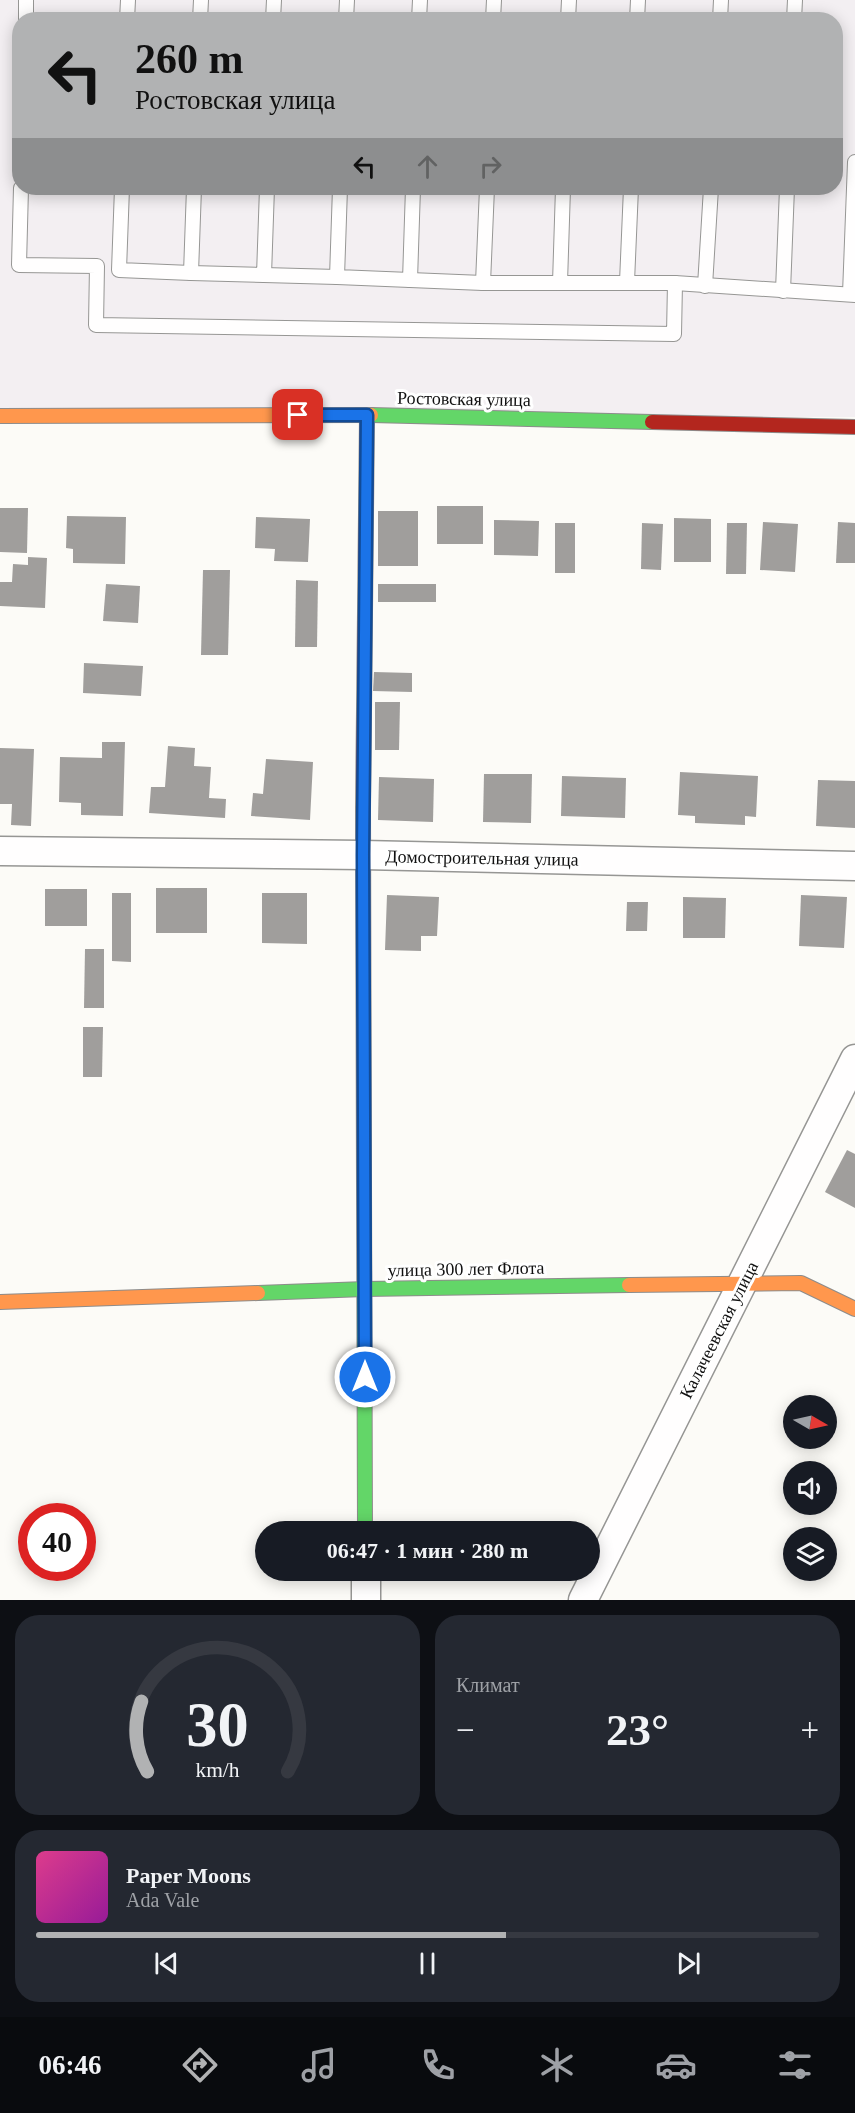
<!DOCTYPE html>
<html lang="ru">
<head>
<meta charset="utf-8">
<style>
	:root { --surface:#171b24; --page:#242831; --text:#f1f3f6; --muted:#9ea1a6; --line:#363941; --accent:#b1b2b3 }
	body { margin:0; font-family:Georgia,serif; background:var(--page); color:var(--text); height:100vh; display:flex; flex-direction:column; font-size:22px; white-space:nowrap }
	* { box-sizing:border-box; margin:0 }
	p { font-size:20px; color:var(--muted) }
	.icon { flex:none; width:33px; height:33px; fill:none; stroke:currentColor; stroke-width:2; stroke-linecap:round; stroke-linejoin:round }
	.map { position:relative; height:1600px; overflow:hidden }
	.sheet { display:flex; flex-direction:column; gap:15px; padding:15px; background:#0d0f14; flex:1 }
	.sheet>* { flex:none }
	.guide { position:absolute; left:12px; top:12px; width:831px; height:183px; border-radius:24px; box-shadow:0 3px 15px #0003; background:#b1b2b3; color:#111; overflow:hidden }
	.needle { width:39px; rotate:99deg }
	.controls { position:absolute; left:783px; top:1395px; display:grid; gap:12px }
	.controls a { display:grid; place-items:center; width:54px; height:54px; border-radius:50%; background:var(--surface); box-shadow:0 3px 15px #0003; font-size:30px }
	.speed { position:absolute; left:18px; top:1503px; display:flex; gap:12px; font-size:30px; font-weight:700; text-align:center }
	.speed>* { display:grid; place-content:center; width:78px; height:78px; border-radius:50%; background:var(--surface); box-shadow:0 3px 15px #0003; line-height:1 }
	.speed .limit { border:9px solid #d22; background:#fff; color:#111 }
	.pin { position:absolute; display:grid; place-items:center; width:51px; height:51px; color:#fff; margin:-26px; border-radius:12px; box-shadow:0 3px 9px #0006 }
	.me { position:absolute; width:66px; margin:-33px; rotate:0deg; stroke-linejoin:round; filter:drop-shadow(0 0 4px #0008) }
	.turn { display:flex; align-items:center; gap:21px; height:126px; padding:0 24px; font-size:27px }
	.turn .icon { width:78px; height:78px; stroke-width:2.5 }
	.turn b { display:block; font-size:42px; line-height:51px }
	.lanes { display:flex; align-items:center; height:57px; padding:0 24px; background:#0003; justify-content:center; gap:30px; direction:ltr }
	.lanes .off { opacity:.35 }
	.big { font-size:45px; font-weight:700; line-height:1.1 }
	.sheet .widget { flex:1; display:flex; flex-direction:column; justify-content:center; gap:9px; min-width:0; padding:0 21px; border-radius:24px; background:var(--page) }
	.sheet .dial { align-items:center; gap:0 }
	.dial svg { height:156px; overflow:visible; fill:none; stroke:var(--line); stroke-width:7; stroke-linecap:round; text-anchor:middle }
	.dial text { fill:var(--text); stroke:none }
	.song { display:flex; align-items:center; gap:18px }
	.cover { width:72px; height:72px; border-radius:9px; background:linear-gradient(135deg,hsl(330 70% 55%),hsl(300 70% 35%)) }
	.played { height:6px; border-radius:3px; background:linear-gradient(90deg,var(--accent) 60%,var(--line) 60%) }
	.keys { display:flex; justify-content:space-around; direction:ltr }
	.heat { display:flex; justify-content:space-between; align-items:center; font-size:33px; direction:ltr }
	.sheet .tiles { flex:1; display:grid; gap:15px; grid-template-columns:1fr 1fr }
	.widget:last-child { grid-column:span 2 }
	.trip { position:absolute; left:255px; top:1521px; width:345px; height:60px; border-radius:30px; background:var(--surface); box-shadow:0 3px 15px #0003; font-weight:700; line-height:60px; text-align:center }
	.menu { display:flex; height:96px; justify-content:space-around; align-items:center; background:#090b0e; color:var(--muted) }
	.menu .icon { width:42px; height:42px }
	.menu .current { color:var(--accent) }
	.menu b { font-size:27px; color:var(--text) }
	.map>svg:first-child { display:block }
	.industrial { fill:#f3eff2; fill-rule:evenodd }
	.building { fill:#a09e9c }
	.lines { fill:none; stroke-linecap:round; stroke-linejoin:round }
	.lane-casing { stroke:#969694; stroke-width:16 }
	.street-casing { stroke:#969694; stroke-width:31 }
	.fast-casing { stroke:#8d8c8b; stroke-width:16 }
	.slow-casing { stroke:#8d8c8b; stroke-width:16 }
	.jam-casing { stroke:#8d8c8b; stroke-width:16 }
	.lane { stroke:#fffefe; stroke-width:14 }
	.street { stroke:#fffefe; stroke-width:28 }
	.fast { stroke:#63d668; stroke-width:14 }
	.slow { stroke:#ff974d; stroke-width:14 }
	.jam { stroke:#b3261e; stroke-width:14 }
	.route-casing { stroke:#114b97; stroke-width:15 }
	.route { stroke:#1a73e8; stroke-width:10 }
	.labels { text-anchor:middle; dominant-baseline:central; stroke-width:6; stroke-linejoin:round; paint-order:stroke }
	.street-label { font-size:18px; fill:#101010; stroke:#fff }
</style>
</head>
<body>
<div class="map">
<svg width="855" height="1600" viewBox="0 0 855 1600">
	<rect width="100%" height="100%" fill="#fcfbf7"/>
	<path class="industrial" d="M0 0H855V417L0 414ZM20 20H836V188H20Z"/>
	<g class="building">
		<rect x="437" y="506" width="46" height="38"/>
		<path d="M0 508H28L27 553 0 552Z"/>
		<rect x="378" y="511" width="40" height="55"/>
		<path d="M67 516 126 517 125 564 73 563V549L66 548Z"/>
		<path d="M256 517 310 519 308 562 274 561 275 549 255 548Z"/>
		<path d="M674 518 711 519V562H674Z"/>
		<path d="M494 520 539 521 538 556 494 555Z"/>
		<path d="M763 522 798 524 795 572 760 570Z"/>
		<path d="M838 522 855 523V563H836Z"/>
		<rect x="555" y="523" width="20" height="50"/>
		<path d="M642 523 663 524 661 570 641 569Z"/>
		<path d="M727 523H747L746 574H726Z"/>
		<path d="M28 557 47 558 45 608 0 606V582H12L13 564 28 565Z"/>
		<path d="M203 570H230L228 655H201Z"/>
		<path d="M296 580 318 581 317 647H295Z"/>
		<path d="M106 584 140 586 138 623 103 621Z"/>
		<rect x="378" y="584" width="58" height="18"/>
		<path d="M84 663 143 666 141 696 83 693Z"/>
		<path d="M374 672 412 673V692L373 691Z"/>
		<path d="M375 702H400L399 750H375Z"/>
		<path d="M102 742H125L123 816 81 815V803L59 802 60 757 102 758Z"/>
		<path d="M168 746 195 748 194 766 211 767 209 798 226 799 225 818 149 813 151 787H165Z"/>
		<path d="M0 748 34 749 31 826 11 825 12 804H0Z"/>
		<path d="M266 759 313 762 310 820 251 816 253 793 263 794Z"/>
		<path d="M680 772 758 776 756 817 745 816V825L695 823V816L678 815Z"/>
		<path d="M484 774H532L531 823 483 822Z"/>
		<path d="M562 776 626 778 625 818 561 816Z"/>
		<path d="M379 777 434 779 433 822 378 820Z"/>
		<path d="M818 780 855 781V828L816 826Z"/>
		<rect x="156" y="888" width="51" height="45"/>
		<rect x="45" y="889" width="42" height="37"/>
		<path d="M112 893H131V962L112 961Z"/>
		<path d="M262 893H307V944L262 943Z"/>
		<path d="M387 895 439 897 437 936H421V951L385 950Z"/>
		<path d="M801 895 847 897 844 948 799 946Z"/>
		<path d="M683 897 726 898 725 938H683Z"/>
		<path d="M627 902H648L647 931H626Z"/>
		<path d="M85 949H104V1008H84Z"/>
		<path d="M83 1027H103L102 1077H83Z"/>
		<path d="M847 1150 855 1154V1208L825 1192Z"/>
	</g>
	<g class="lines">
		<g class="lane-casing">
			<g id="lane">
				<path d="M26 20V0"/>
				<path d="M127 20 128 0"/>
				<path d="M200 20 201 0"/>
				<path d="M273 20 274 0"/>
				<path d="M346 20 347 0"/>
				<path d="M419 20 420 0"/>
				<path d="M493 20 494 0"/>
				<path d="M568 20 569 0"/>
				<path d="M637 20 638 0"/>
				<path d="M720 20 721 0"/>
				<path d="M794 20 795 0"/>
				<path d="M21 188 19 265 97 266 96 325 674 334 675 283"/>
				<path d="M122 188 119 270 191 273"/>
				<path d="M194 188 191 273 264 275 267 188"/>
				<path d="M340 188 337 277 410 280 413 188"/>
				<path d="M487 188 483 283H560L563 188"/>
				<path d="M264 275 337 277"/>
				<path d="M410 280 483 283"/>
				<path d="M627 282 631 188"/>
				<path d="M560 283H675L855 295"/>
				<path d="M705 286 711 188"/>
				<path d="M783 291 787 188"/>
				<path d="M850 294 855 162"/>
			</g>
		</g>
		<g class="street-casing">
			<g id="street">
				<path d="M0 851 363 855 855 866"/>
				<path d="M366 1570V1600"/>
				<path d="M583 1600 855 1059"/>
			</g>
		</g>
		<g class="fast-casing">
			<g id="fast">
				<path d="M371 415 652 422"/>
				<path d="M364 1183 365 1532"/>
				<path d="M258 1293 365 1289 629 1285"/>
			</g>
		</g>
		<g class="slow-casing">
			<g id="slow">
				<path d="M0 416 371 415"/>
				<path d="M363 809 364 1183"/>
				<path d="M629 1285 801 1283 855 1309"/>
				<path d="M0 1302 258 1293"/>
			</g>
		</g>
		<g class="jam-casing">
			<g id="jam">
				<path d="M652 422 855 427"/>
				<path d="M363 809 367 415"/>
			</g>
		</g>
		<use href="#lane" class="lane"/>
		<use href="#street" class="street"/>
		<use href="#fast" class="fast"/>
		<use href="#slow" class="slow"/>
		<use href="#jam" class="jam"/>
	</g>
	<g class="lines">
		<g class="route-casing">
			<path id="route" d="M298 415H367L363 855 365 1377"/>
		</g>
		<use href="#route" class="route"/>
	</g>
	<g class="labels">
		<g class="street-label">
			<text transform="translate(464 399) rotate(1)">Ростовская улица</text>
			<text transform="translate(482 858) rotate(1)">Домостроительная улица</text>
			<text transform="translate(466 1269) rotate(-1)">улица 300 лет Флота</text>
			<text transform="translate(719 1330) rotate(-63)">Калачеевская улица</text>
		</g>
	</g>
</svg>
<div class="controls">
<a><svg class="needle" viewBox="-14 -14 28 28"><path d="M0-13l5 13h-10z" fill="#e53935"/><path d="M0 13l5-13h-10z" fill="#9ea1a6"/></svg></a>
<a><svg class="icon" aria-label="sound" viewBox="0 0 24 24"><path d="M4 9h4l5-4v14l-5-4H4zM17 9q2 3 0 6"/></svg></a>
<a><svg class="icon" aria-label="layers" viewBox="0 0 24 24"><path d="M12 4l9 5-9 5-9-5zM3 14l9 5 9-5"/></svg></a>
</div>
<div class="speed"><div class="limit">40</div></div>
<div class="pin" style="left:298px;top:415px;background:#d93025"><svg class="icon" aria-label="arrive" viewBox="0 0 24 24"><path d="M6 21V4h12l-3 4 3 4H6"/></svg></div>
<svg class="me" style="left:365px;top:1377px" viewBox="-20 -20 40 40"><circle r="17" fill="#1a73e8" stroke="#fff" stroke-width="3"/><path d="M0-11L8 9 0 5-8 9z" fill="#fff"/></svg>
<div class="trip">06:47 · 1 мин · 280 m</div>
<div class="guide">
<div class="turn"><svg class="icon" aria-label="left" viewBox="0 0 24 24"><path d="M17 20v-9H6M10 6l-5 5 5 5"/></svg><div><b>260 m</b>Ростовская улица</div></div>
<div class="lanes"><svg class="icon" aria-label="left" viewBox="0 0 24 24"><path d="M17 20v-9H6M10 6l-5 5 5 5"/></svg><svg class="icon off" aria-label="ahead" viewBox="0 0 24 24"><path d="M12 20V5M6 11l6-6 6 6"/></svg><svg class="icon off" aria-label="right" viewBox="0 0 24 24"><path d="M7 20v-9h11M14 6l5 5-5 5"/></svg></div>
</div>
</div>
<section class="sheet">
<div class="tiles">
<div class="widget dial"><svg viewBox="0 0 100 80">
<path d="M14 69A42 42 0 1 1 86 69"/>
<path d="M14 69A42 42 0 0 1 11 33" stroke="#b1b2b3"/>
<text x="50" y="56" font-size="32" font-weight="700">30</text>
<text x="50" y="72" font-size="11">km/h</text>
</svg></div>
<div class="widget"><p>Климат</p>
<div class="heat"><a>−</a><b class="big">23°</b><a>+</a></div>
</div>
<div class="widget">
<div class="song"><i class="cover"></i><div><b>Paper Moons</b><p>Ada Vale</p></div></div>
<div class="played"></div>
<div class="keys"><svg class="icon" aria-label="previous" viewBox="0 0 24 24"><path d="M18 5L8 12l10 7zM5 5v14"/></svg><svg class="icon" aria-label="pause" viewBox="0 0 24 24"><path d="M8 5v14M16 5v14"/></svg><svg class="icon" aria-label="next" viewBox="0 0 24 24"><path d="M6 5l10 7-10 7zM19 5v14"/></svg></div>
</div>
</div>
</section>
<nav class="menu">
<b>06:46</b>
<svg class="icon current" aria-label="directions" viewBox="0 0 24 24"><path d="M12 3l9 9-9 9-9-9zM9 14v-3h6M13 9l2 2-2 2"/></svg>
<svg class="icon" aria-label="music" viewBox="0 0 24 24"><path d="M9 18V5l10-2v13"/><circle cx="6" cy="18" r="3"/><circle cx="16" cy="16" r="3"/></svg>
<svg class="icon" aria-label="phone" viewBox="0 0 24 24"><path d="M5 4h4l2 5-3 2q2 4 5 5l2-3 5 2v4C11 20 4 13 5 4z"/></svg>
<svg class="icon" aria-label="climate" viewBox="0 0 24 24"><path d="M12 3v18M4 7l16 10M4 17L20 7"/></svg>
<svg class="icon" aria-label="car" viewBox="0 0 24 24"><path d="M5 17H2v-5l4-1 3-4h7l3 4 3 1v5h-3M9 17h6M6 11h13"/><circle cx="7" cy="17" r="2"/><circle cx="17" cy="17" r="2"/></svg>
<svg class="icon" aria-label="filters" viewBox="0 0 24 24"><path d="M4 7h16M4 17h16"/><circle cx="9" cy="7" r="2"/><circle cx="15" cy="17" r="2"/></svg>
</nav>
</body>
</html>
